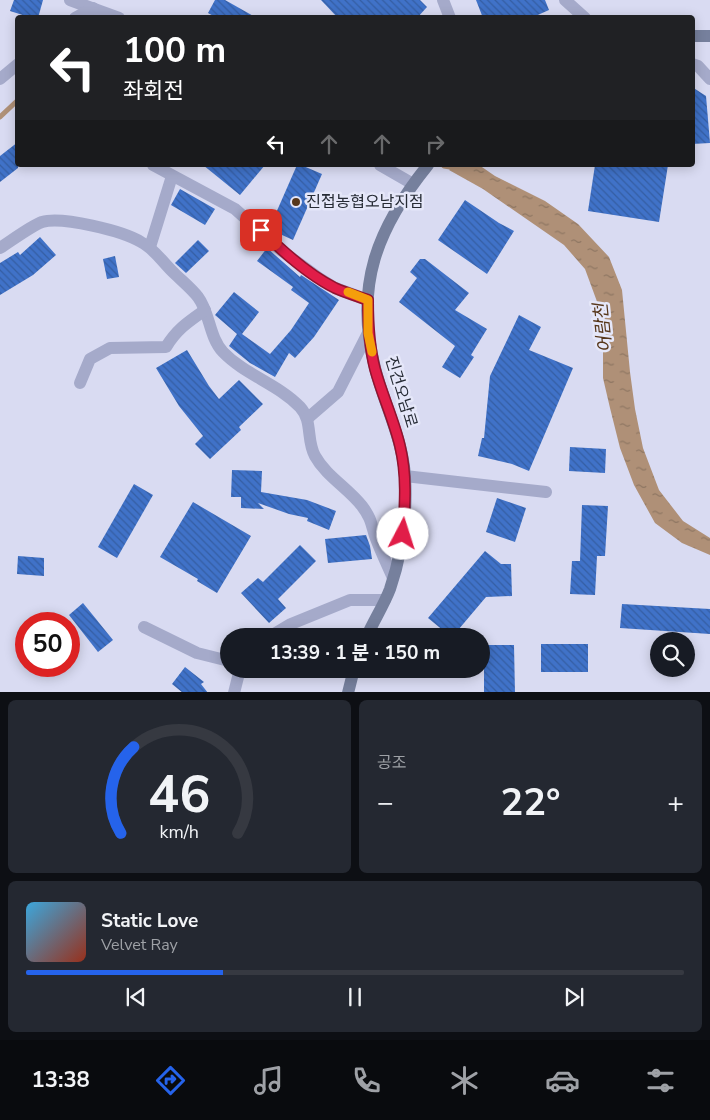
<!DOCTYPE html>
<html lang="ko">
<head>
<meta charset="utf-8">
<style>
	:root { --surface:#171b24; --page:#242831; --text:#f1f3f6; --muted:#9ea1a6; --line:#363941; --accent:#2563eb }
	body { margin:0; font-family:"Nunito Sans","Noto Sans KR",sans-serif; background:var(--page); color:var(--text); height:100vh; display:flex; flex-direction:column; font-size:19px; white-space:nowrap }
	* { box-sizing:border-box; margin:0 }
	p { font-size:16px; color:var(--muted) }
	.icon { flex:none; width:28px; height:28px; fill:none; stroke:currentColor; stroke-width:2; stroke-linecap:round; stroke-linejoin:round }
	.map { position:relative; height:692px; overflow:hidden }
	.panel { display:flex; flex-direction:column; gap:8px; padding:8px; background:#0d0f14; flex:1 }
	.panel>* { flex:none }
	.banner { position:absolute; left:15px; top:15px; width:680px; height:152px; border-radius:5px; box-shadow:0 2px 12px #0003; background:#202124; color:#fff; overflow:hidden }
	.buttons { position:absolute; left:650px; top:632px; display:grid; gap:10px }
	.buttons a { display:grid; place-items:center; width:45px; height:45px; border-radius:50%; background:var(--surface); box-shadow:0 2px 12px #0003; font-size:25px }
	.speed { position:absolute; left:15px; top:612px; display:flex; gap:10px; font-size:25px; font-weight:700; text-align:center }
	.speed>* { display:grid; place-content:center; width:65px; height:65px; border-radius:50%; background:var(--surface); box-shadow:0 2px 12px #0003; line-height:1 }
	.speed .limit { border:8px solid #d22; background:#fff; color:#111 }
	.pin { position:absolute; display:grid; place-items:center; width:42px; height:42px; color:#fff; margin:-21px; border-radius:10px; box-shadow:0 2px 8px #0006 }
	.me { position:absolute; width:55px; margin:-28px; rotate:5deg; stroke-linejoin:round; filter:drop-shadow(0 0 4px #0008) }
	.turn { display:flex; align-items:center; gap:18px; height:105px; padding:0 25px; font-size:22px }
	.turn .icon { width:65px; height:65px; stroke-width:2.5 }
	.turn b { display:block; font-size:35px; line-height:42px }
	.lanes { display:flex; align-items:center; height:48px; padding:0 25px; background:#0003; justify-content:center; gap:25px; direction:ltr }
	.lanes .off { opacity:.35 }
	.big { font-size:38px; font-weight:700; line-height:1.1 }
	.panel .widget { flex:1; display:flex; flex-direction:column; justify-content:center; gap:8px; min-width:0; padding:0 18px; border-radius:8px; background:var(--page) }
	.panel .dial { align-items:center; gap:0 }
	.dial svg { height:130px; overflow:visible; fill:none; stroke:var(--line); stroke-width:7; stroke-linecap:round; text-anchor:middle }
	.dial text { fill:var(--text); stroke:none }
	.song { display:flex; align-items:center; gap:15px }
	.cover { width:60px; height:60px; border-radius:8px; background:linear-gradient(135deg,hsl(200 70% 55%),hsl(10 70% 35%)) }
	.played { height:5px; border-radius:2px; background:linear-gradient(90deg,var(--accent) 30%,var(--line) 30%) }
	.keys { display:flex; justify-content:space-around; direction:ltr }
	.heat { display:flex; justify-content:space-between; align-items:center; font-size:28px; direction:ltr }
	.panel .tiles { flex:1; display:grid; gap:8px; grid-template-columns:1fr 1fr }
	.widget:last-child { grid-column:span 2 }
	.trip { position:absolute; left:220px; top:628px; width:270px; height:50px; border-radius:25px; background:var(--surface); box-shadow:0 2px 12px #0003; font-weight:700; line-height:50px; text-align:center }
	.tab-bar { display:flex; height:80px; justify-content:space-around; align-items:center; background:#090b0e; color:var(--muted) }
	.tab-bar .icon { width:35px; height:35px }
	.tab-bar .on { color:var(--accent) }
	.tab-bar b { font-size:22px; color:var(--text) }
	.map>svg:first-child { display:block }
	.water { fill:url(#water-ripples) }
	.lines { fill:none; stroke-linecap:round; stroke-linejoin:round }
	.stream { stroke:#af9077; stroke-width:5 }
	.building { fill:url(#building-back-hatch) }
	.minor { stroke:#a5aaca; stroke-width:12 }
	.tertiary { stroke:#a5aaca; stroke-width:12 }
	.secondary { stroke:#76809d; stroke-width:12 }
	.route-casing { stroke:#92132f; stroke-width:12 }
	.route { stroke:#e11d48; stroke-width:9 }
	.slow { stroke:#f59e0b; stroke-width:9 }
	.poi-dot { fill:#57371b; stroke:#e5e7f9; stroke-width:2 }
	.labels { text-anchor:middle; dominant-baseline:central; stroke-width:5; stroke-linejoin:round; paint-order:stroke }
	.poi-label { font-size:16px; fill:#262b35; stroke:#e5e7f9; text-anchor:start }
	.street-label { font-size:16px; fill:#262b35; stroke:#e5e7f9 }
	.water-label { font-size:18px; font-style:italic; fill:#57371b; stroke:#e5e7f9 }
</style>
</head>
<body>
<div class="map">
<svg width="710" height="693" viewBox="0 0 710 693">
	<defs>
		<pattern id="water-ripples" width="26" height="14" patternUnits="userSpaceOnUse" patternTransform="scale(1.25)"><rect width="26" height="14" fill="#af9077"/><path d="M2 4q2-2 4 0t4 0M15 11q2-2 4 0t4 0" fill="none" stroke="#8e7662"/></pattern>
		<pattern id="building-back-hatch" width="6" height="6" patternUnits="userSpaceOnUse" patternTransform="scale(1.25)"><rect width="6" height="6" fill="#4072c8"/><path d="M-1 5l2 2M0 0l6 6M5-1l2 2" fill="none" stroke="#355ea3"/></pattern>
	</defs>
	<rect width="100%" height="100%" fill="#d9dbf2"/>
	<path class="water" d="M454 165H479L495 176 545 201 578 224 609 257 622 290 630 372 635 409 643 448 659 490 683 521 710 538V555L682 543 655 523 634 485 620 448 610 408 603 378V346L599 307 585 269 564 245 483 189 449 170Z"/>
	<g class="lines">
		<g class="stream">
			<path d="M0 117 18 100"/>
			<path d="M444 166 456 168"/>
		</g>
	</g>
	<g class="building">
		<path d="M14 0H43L38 18H32L10 11Z"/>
		<path d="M215 0H225L257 18H217L208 13Z"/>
		<path d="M321 0H420L427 7 417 18H338Z"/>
		<path d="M476 0H545L549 10 531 18H483Z"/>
		<path d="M692 87 706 96 710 143 692 144Z"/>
		<path d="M18 142V168L0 182V156Z"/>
		<path d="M203 165H265L240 195Z"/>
		<path d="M297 165H301L322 174 293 240 269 229Z"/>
		<path d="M595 165H668L659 222 588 211Z"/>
		<path d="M180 189 215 209 205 225 171 205Z"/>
		<path d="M465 200 499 223 514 231 487 274 438 240Z"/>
		<path d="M40 237 56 255 33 275 0 295V263L18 252 20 255Z"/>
		<path d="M198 240 209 251 186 273 175 263Z"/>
		<path d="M267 248 300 277 301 275 339 300 314 337 295 358 289 353 275 377 250 363 229 346 237 334 215 315 234 292 259 312 242 334 270 354 291 330 309 303 291 290 293 287 257 261Z"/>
		<path d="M115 256 119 277 107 279 103 259Z"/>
		<path d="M420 259H425L469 293 455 310 487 329 471 355 474 357 460 378 442 367 455 346 399 302 417 278 410 272Z"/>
		<path d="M519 315 541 327 529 350 573 368 529 471 512 464 478 456 482 438H484L490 376Z"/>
		<path d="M187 350 209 386 219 399 239 380 263 404 239 427 241 430 210 459 195 444 203 436 179 406 156 368Z"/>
		<path d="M570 447 606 449 605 473 569 471Z"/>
		<path d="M232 470 262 471 261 492 307 500 336 511 329 530 307 521 308 518 289 514 258 503 264 509 241 508V497H231Z"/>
		<path d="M134 484 153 495 117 558 98 547Z"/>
		<path d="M497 498 526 508 515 542 486 532Z"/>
		<path d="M193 502 251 536 217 593 197 581 198 579 160 557Z"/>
		<path d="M582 505 608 506 605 556H597L595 595 570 594 572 561H580Z"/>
		<path d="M366 535 370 546 372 559 328 563 325 539Z"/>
		<path d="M300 545 316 561 278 599 286 608 269 623 241 593 258 578 263 582Z"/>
		<path d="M485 551 501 564H511L512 596 486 597 453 636H450L428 618Z"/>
		<path d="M18 556 44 558V576L17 574Z"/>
		<path d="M83 603 113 640 98 652 69 615Z"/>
		<path d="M622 604 710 609V634L620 628Z"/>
		<rect x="541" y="644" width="47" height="28"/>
		<path d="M481 645H514L515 693H484V665H481Z"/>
		<path d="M185 667 204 682 201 684 208 693H183L172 684Z"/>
	</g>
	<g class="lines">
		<g class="minor">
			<path d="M70 0 119 18"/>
			<path d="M443 0 450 18"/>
			<path d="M565 0 585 18"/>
			<path d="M75 18 93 8"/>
			<path d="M0 79 18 64"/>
			<path d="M153 165 235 209 282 251 319 278 335 288 368 300"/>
			<path d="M380 165 413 184"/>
			<path d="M150 247 172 176"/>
			<path d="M0 248C11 241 31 226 42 222 62 216 123 231 141 242 155 249 163 263 174 273 182 281 191 288 198 297 210 313 209 337 223 352 245 375 278 384 300 407 313 421 306 440 315 456 326 476 348 488 362 506 371 518 371 523 375 536 380 550 387 564 393 578"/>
			<path d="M80 383 90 359 110 348 166 347C177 329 188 322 205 310"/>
			<path d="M308 418 338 392 368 333"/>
			<path d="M405 476 546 492"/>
			<path d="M144 627 197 653 229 661"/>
			<path d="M271 636 291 624 350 600H385"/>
			<path d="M234 693 240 669"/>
		</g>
		<path class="tertiary" d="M692 64 698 66 710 79"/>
		<g class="secondary">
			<path d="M692 36H710"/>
			<path d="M367 636C374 620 384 605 390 589 402 554 407 514 405 477 403 439 384 404 375 368 354 286 377 228 428 165"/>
			<path d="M348 693 354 669"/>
		</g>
	</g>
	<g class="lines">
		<g class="route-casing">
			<path id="route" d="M261 230C282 251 309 275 335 288 346 293 357 296 368 300 368 323 369 346 375 369 382 395 394 420 400 446 407 475 405 504 403 534"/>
		</g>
		<use href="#route" class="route"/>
		<path class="slow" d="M348 292 368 300V333L372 352"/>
	</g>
	<circle class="poi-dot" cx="296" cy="202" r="5"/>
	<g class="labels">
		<g class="poi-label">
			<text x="306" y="202">진접농협오남지점</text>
		</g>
		<g class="street-label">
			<text transform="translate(401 392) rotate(73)">진건오남로</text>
		</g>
		<g class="water-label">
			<text transform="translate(603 328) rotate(-96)">어람천</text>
		</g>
	</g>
</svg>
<div class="buttons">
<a><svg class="icon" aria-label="search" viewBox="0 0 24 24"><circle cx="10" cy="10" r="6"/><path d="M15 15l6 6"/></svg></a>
</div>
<div class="speed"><div class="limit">50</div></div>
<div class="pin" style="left:261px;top:230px;background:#d93025"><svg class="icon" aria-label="arrive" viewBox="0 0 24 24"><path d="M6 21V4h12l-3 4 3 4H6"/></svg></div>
<svg class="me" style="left:403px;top:534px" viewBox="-20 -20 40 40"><circle r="19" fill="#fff"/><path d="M0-13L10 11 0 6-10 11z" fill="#e11d48"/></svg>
<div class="trip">13:39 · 1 분 · 150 m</div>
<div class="banner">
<div class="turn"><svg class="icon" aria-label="left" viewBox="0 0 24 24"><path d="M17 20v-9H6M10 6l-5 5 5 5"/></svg><div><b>100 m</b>좌회전</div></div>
<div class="lanes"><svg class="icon" aria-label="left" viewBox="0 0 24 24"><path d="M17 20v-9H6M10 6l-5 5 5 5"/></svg><svg class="icon off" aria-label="ahead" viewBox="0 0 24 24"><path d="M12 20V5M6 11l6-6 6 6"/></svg><svg class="icon off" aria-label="ahead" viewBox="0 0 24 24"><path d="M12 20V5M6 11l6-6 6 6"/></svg><svg class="icon off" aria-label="right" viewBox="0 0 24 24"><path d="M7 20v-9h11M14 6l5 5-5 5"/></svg></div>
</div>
</div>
<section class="panel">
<div class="tiles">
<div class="widget dial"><svg viewBox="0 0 100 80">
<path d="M14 69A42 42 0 1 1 86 69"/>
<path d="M14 69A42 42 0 0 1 22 16" stroke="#2563eb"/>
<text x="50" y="56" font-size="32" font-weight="700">46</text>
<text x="50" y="72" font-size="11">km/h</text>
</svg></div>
<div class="widget"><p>공조</p>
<div class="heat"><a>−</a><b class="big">22°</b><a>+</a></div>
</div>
<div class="widget">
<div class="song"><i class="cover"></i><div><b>Static Love</b><p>Velvet Ray</p></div></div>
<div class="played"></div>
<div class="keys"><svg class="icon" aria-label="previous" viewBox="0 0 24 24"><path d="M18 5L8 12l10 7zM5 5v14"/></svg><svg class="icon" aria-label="pause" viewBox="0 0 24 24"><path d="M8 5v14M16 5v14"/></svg><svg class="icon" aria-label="next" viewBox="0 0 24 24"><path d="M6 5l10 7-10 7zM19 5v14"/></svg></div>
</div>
</div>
</section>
<nav class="tab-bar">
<b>13:38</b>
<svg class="icon on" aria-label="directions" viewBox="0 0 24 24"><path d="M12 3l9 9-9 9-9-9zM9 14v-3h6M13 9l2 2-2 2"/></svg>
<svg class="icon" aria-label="music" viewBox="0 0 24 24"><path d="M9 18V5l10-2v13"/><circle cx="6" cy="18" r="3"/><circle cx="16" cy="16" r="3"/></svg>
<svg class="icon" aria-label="phone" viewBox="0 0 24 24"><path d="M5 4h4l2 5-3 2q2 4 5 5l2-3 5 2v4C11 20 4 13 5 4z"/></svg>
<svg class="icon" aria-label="climate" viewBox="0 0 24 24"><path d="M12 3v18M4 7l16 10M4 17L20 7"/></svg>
<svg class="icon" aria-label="car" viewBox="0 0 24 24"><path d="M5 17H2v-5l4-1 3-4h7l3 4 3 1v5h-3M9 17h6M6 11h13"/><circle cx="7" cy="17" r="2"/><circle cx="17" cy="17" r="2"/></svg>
<svg class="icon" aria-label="filters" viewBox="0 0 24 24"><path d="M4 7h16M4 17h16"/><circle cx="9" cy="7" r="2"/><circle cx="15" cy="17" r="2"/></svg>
</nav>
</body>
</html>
